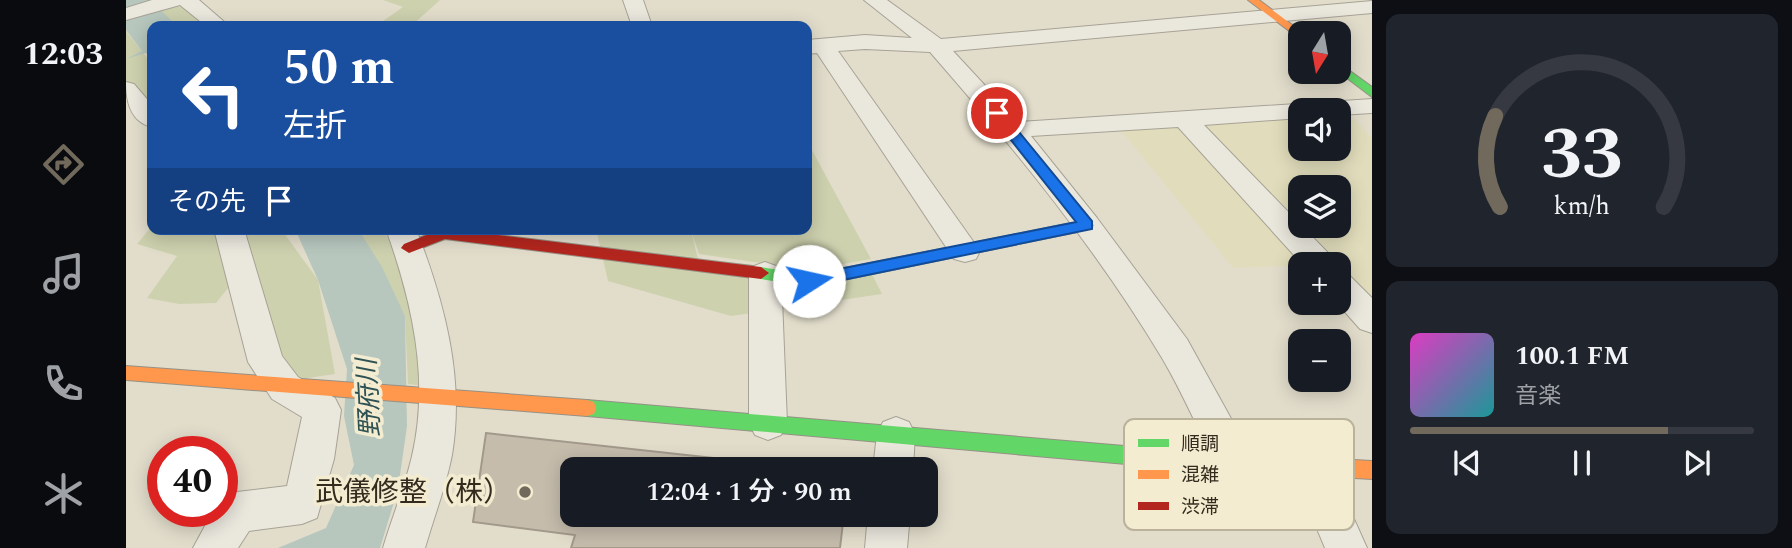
<!DOCTYPE html>
<html lang="ja">
<head>
<meta charset="utf-8">
<style>
	:root { --surface:#171b24; --page:#20242c; --text:#f1f3f6; --muted:#9ea1a6; --line:#363941; --accent:#71695b }
	body { margin:0; font-family:Spectral,"Noto Sans JP",serif; background:var(--page); color:var(--text); height:100vh; display:flex; flex-direction:column; font-size:26px; white-space:nowrap }
	* { box-sizing:border-box; margin:0 }
	p { font-size:23px; color:var(--muted) }
	.icon { flex:none; width:38px; height:38px; fill:none; stroke:currentColor; stroke-width:2; stroke-linecap:round; stroke-linejoin:round }
	.map { position:relative; flex:1; overflow:hidden }
	.side { display:flex; flex-direction:column; gap:14px; padding:14px; background:#0d0f14; width:420px }
	.side>* { flex:none }
	.top-card { position:absolute; left:21px; top:21px; width:665px; height:214px; border-radius:14px; box-shadow:0 4px 18px #0003; background:#1a4fa0; color:#fff; overflow:hidden }
	.needle { width:46px; rotate:191deg }
	.buttons { position:absolute; left:1162px; top:21px; display:grid; gap:14px }
	.buttons a { display:grid; place-items:center; width:63px; height:63px; border-radius:14px; background:var(--surface); box-shadow:0 4px 18px #0003; font-size:35px }
	.speed { position:absolute; left:21px; top:436px; display:flex; gap:14px; font-size:35px; font-weight:700; text-align:center }
	.speed>* { display:grid; place-content:center; width:91px; height:91px; border-radius:50%; background:var(--surface); box-shadow:0 4px 18px #0003; line-height:1 }
	.speed .limit { border:10px solid #d22; background:#fff; color:#111 }
	.pin { position:absolute; display:grid; place-items:center; width:60px; height:60px; color:#fff; margin:-30px; border:4px solid #fff; border-radius:50%; box-shadow:0 2px 7px #0007 }
	.me { position:absolute; width:77px; margin:-38px; rotate:80deg; stroke-linejoin:round; filter:drop-shadow(0 0 5px #0008) }
	.turn { display:flex; align-items:center; gap:24px; height:147px; padding:0 21px; font-size:32px }
	.turn .icon { width:91px; height:91px; stroke-width:2.5 }
	.turn b { display:block; font-size:49px; line-height:60px }
	.then { display:flex; align-items:center; height:66px; padding:0 21px; background:#0003; gap:14px; font-size:26px }
	.side .widget { flex:1; display:flex; flex-direction:column; justify-content:center; gap:10px; min-width:0; padding:0 24px; border-radius:14px; background:var(--page) }
	.side .dial { align-items:center; gap:0 }
	.dial svg { height:182px; overflow:visible; fill:none; stroke:var(--line); stroke-width:7; stroke-linecap:round; text-anchor:middle }
	.dial text { fill:var(--text); stroke:none }
	.song { display:flex; align-items:center; gap:21px }
	.cover { width:84px; height:84px; border-radius:10px; background:linear-gradient(135deg,hsl(310 70% 55%),hsl(180 70% 35%)) }
	.played { height:7px; border-radius:4px; background:linear-gradient(90deg,var(--accent) 75%,var(--line) 75%) }
	.keys { display:flex; justify-content:space-around; direction:ltr }
	.trip { position:absolute; left:434px; top:457px; width:378px; height:70px; border-radius:14px; background:var(--surface); box-shadow:0 4px 18px #0003; font-weight:600; line-height:70px; text-align:center }
	main { display:flex; flex:1; min-height:0 }
	.dock { display:flex; flex-direction:column; width:126px; justify-content:space-around; align-items:center; background:#090b0e; color:var(--muted) }
	.dock .icon { width:49px; height:49px }
	.dock .selected { color:var(--accent) }
	.dock b { font-size:32px; color:var(--text) }
	.map>svg:first-child { display:block }
	.farmland { fill:#e1ddbc; fill-rule:evenodd }
	.green { fill:#ced1ae }
	.water { fill:#b7c7be }
	.building { fill:#c5bcac; stroke:#a2998b; stroke-width:2 }
	.lines { fill:none; stroke-linecap:round; stroke-linejoin:round }
	.street-casing { stroke:#a7a295; stroke-width:2 }
	.fast-casing { stroke:#969185; stroke-width:2 }
	.slow-casing { stroke:#969185; stroke-width:2 }
	.jam-casing { stroke:#969185; stroke-width:2 }
	.street { fill:#eae7dd; fill-rule:evenodd }
	.fast { fill:#63d668; fill-rule:evenodd }
	.slow { fill:#ff974d; fill-rule:evenodd }
	.jam { fill:#b3261e; fill-rule:evenodd }
	.route { fill:#1a73e8; stroke:#114b97; stroke-width:2 }
	.poi-dot { fill:#71695b; stroke:#f3ecd1; stroke-width:2.5 }
	.labels { text-anchor:middle; dominant-baseline:central; stroke-width:7; stroke-linejoin:round; paint-order:stroke }
	.water-label { font-size:26px; font-style:italic; fill:#2e5153; stroke:#f3ecd1 }
	.near-poi-label { font-size:28px; fill:#342b1e; stroke:#f3ecd1; text-anchor:end }
	.key { fill:#f3ecd1; stroke:#bab29b; stroke-width:2 }
	.key-label { font-size:19px; fill:#342b1e }
</style>
</head>
<body>
<main>
<nav class="dock">
<b>12:03</b>
<svg class="icon selected" aria-label="directions" viewBox="0 0 24 24"><path d="M12 3l9 9-9 9-9-9zM9 14v-3h6M13 9l2 2-2 2"/></svg>
<svg class="icon" aria-label="music" viewBox="0 0 24 24"><path d="M9 18V5l10-2v13"/><circle cx="6" cy="18" r="3"/><circle cx="16" cy="16" r="3"/></svg>
<svg class="icon" aria-label="phone" viewBox="0 0 24 24"><path d="M5 4h4l2 5-3 2q2 4 5 5l2-3 5 2v4C11 20 4 13 5 4z"/></svg>
<svg class="icon" aria-label="climate" viewBox="0 0 24 24"><path d="M12 3v18M4 7l16 10M4 17L20 7"/></svg>
</nav>
<div class="map">
<svg width="1246" height="548" viewBox="0 0 1246 548">
	<rect width="100%" height="100%" fill="#e2ddcb"/>
	<path class="farmland" d="M1217 108 1246 138V324L1213 287V264L1107 268 988 122 1174 111V149H1213V110H1179ZM1174 187H1213V226H1174Z"/>
	<g class="green">
		<path d="M257 0H314L285 26H250L277 7Z"/>
		<path d="M43 6 59 7 79 26H50L32 9Z"/>
		<path d="M0 31 26 64V118L0 81Z"/>
		<path d="M681 141 745 259 682 270 573 254 565 231 573 263 683 281 744 270 756 294 605 316 482 281 470 229H681Z"/>
		<path d="M26 226V229H155L192 280 209 374 155 382 115 272 90 303 53 304 21 298 51 256 11 244Z"/>
		<path d="M231 229H256L277 261 298 386 282 384 279 316Z"/>
	</g>
	<g class="water">
		<path d="M0 0H24L51 26H26V60L20 53 0 59 16 51 0 30Z"/>
		<path d="M169 229H232L256 267 279 316 281 426 272 489 254 548H152L200 528 228 465 218 416 221 369 192 280Z"/>
	</g>
	<path class="building" d="M360 433 688 469H446V514H718L714 548H445L449 535 347 522Z"/>
	<g class="lines">
		<g class="street-casing">
			<g id="street">
				<path d="M26 0H73L103 26H80L54 5 0 20V8Z"/>
				<path d="M497 0H517L526 26H506Z"/>
				<path d="M738 0H761L815 39 1246 1V13L827 51 893 122 1246 99V113L1213 115V110H1174V118L1078 125 1205 256 1209 264H1176L1052 127 905 136 971 218 1061 339 1123 451 1129 464 1123 477 1109 482 1095 477C1076 438 1058 395 1036 358 970 248 888 148 804 52L739 49 712 51 854 251 850 259 839 262 828 259 691 53 681 54V40L739 35 786 38Z"/>
				<path d="M0 82 8 84 26 105V127C4 122 0 101 0 82Z"/>
				<path d="M88 229H118L156 356 172 377 209 398 215 410 208 459 191 518 176 524 123 531 112 548H67L87 511H96V498L111 492 161 486 176 417 146 399 122 362Z"/>
				<path d="M260 229H290C318 301 339 377 326 455 320 486 308 517 299 548H257C266 517 279 487 286 456 304 379 286 302 260 229Z"/>
				<path d="M639 262 650 266 655 274 661 423 655 435 642 440 629 435 623 423V274L628 266Z"/>
				<path d="M1213 272 1224 276 1246 298V333L1234 329 1211 303Z"/>
				<path d="M770 417 783 422 789 434 787 469H747L751 434 757 422Z"/>
				<path d="M1185 449 1199 454 1241 548H1199L1165 467 1171 454Z"/>
				<path d="M742 514H784L781 548H739Z"/>
			</g>
		</g>
		<g class="fast-casing">
			<g id="fast">
				<path d="M1213 63 1246 87V97L1213 72Z"/>
				<path d="M961 220 968 225 966 229 683 287 635 279 627 273 635 267 683 275Z"/>
				<path d="M461 400 1034 449 1041 452 1044 458 1041 464 1034 467 461 416 454 414 452 408 454 402Z"/>
			</g>
		</g>
		<g class="slow-casing">
			<g id="slow">
				<path d="M1122 0H1133L1177 33H1174V39Z"/>
				<path d="M0 366 461 400 468 402 470 408 468 414 461 416 0 380Z"/>
				<path d="M1034 449 1246 461V479L1034 467 1027 464 1024 458 1027 452Z"/>
			</g>
		</g>
		<g class="jam-casing">
			<path id="jam" d="M322 229 635 267 643 273 635 279 319 239 283 253 275 248 278 244 313 230Z"/>
		</g>
		<use href="#street" class="street"/>
		<use href="#fast" class="fast"/>
		<use href="#slow" class="slow"/>
		<use href="#jam" class="jam"/>
	</g>
	<path class="route" d="M866 110H875L966 221V229L683 287 678 285V277L683 275 950 222 866 116Z"/>
	<circle class="poi-dot" cx="399" cy="492" r="7"/>
	<g class="labels">
		<g class="water-label">
			<text transform="translate(243 398) rotate(-93)">野府川</text>
		</g>
		<g class="near-poi-label">
			<text x="385" y="492">武儀修整（株）</text>
		</g>
	</g>
	<rect x="998" y="419" width="230" height="111" rx="10" class="key"/>
	<rect x="1012" y="439" width="31" height="8" fill="#63d668"/>
	<rect x="1012" y="470" width="31" height="9" fill="#ff974d"/>
	<rect x="1012" y="502" width="31" height="8" fill="#b3261e"/>
	<g class="key-label">
		<text x="1055" y="450">順調</text>
		<text x="1055" y="481">混雑</text>
		<text x="1055" y="513">渋滞</text>
	</g>
</svg>
<div class="buttons">
<a><svg class="needle" viewBox="-14 -14 28 28"><path d="M0-13l5 13h-10z" fill="#e53935"/><path d="M0 13l5-13h-10z" fill="#9ea1a6"/></svg></a>
<a><svg class="icon" aria-label="sound" viewBox="0 0 24 24"><path d="M4 9h4l5-4v14l-5-4H4zM17 9q2 3 0 6"/></svg></a>
<a><svg class="icon" aria-label="layers" viewBox="0 0 24 24"><path d="M12 4l9 5-9 5-9-5zM3 14l9 5 9-5"/></svg></a>
<a>+</a>
<a>−</a>
</div>
<div class="speed"><div class="limit">40</div></div>
<div class="pin" style="left:871px;top:113px;background:#d93025"><svg class="icon" aria-label="arrive" viewBox="0 0 24 24"><path d="M6 21V4h12l-3 4 3 4H6"/></svg></div>
<svg class="me" style="left:683px;top:281px" viewBox="-20 -20 40 40"><circle r="19" fill="#fff"/><path d="M0-13L10 11 0 6-10 11z" fill="#1a73e8"/></svg>
<div class="trip">12:04 · 1 分 · 90 m</div>
<div class="top-card">
<div class="turn"><svg class="icon" aria-label="left" viewBox="0 0 24 24"><path d="M17 20v-9H6M10 6l-5 5 5 5"/></svg><div><b>50 m</b>左折</div></div>
<div class="then">その先<svg class="icon" aria-label="arrive" viewBox="0 0 24 24"><path d="M6 21V4h12l-3 4 3 4H6"/></svg></div>
</div>
</div>
<section class="side">
<div class="widget dial"><svg viewBox="0 0 100 80">
<path d="M14 69A42 42 0 1 1 86 69"/>
<path d="M14 69A42 42 0 0 1 12 29" stroke="#71695b"/>
<text x="50" y="56" font-size="32" font-weight="700">33</text>
<text x="50" y="72" font-size="11">km/h</text>
</svg></div>
<div class="widget">
<div class="song"><i class="cover"></i><div><b>100.1 FM</b><p>音楽</p></div></div>
<div class="played"></div>
<div class="keys"><svg class="icon" aria-label="previous" viewBox="0 0 24 24"><path d="M18 5L8 12l10 7zM5 5v14"/></svg><svg class="icon" aria-label="pause" viewBox="0 0 24 24"><path d="M8 5v14M16 5v14"/></svg><svg class="icon" aria-label="next" viewBox="0 0 24 24"><path d="M6 5l10 7-10 7zM19 5v14"/></svg></div>
</div>
</section>
</main>
</body>
</html>
